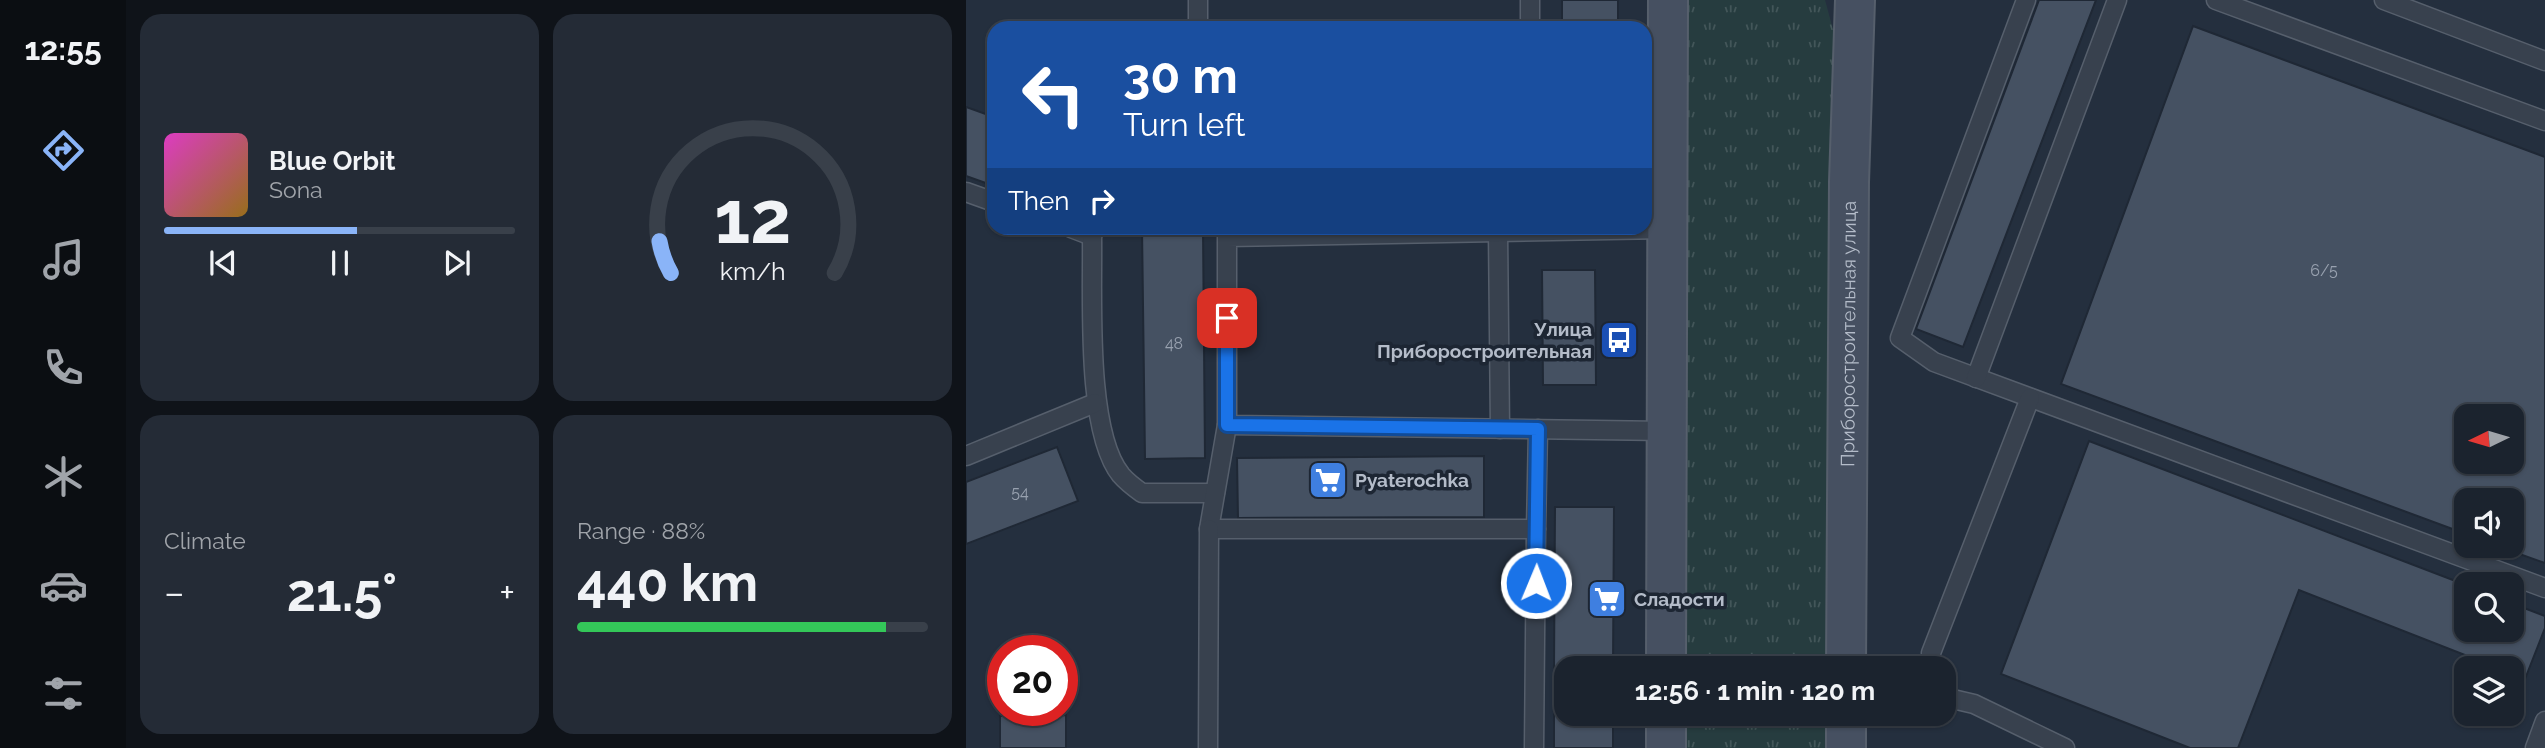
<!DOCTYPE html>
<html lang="en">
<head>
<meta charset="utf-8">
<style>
	:root { --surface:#1b232e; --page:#242b36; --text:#f1f3f6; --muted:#a0a4aa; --line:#39404a; --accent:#8ab4f8 }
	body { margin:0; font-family:Raleway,sans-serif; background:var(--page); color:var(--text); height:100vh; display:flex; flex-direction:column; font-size:26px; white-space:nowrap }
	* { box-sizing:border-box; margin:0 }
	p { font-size:23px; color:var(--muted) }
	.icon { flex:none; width:38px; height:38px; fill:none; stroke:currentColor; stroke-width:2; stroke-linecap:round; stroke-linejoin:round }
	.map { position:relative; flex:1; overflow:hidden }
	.sheet { display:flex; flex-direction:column; gap:14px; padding:14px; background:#0f1319; width:840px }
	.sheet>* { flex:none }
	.guide { position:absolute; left:21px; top:21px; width:665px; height:214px; border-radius:21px; box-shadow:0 2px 5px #0004,0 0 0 2px var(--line); background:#1a4fa0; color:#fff; overflow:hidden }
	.needle { width:46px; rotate:265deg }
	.fabs { position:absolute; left:1488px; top:404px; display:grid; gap:14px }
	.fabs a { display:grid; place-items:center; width:70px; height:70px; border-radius:14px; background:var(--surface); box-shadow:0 2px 5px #0004,0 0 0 2px var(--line); font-size:35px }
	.speed { position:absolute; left:21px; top:635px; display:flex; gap:14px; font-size:35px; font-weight:700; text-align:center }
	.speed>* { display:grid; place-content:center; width:91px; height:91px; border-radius:50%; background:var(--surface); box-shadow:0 2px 5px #0004,0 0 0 2px var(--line); line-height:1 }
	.speed .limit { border:10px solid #d22; background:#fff; color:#111 }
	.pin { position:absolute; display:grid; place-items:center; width:60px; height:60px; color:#fff; margin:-30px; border-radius:14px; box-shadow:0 4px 10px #0006 }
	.me { position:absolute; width:77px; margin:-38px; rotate:1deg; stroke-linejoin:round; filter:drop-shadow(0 0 5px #0008) }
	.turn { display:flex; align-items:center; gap:24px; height:147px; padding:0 21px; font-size:32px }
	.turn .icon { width:91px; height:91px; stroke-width:2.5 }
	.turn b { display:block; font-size:49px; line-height:60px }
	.then { display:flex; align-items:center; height:66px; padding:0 21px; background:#0003; gap:14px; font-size:26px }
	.big { font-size:52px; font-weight:700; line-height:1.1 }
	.sheet .widget { flex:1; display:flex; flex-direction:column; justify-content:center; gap:10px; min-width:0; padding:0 24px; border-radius:21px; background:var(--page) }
	.sheet .dial { align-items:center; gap:0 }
	.dial svg { height:182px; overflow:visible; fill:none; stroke:var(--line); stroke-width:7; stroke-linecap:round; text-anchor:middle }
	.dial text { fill:var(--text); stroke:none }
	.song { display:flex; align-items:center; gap:21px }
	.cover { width:84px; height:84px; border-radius:10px; background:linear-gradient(135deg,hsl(310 70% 55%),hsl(40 70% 35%)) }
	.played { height:7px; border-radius:4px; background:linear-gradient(90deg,var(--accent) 55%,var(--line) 55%) }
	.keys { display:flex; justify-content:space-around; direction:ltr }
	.heat { display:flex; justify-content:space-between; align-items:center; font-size:38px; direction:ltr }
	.charge { height:10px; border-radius:5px; background:linear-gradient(90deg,#34c759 88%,var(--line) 0) }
	.sheet .tiles { flex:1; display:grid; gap:14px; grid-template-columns:repeat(2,1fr) }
	.trip { position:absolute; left:588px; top:656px; width:402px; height:70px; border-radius:21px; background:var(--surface); box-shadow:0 2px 5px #0004,0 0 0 2px var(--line); font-weight:700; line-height:70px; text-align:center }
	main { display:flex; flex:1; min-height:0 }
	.tabs { display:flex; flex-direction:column; width:126px; justify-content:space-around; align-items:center; background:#0b0e12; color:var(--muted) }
	.tabs .icon { width:49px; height:49px }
	.tabs .selected { color:var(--accent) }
	.tabs b { font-size:32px; color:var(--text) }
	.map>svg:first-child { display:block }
	.grass { fill:url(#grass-tufts) }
	.building { fill:#455162; stroke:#1f2835; stroke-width:2; fill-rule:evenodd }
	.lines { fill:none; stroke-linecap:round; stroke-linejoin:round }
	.service-casing { stroke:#565f6c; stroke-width:21 }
	.secondary-casing { stroke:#565f6c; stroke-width:42 }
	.service { stroke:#38414e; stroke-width:18 }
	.secondary { stroke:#465061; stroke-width:38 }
	.route-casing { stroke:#114b97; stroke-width:18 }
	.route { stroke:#1a73e8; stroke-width:12 }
	.labels { text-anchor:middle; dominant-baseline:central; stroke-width:7; stroke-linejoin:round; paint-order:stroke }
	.number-label { font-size:16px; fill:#98a1af }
	.poi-label { font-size:19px; font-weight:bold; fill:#b4bcc9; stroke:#1d2633; text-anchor:start }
	.street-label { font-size:19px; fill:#b4bcc9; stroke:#1d2633 }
</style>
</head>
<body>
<main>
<nav class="tabs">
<b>12:55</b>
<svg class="icon selected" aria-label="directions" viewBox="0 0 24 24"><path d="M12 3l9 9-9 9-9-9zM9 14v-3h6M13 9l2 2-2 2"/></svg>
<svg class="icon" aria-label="music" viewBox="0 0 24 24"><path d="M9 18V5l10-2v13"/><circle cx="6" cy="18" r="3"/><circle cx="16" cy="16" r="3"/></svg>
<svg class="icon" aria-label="phone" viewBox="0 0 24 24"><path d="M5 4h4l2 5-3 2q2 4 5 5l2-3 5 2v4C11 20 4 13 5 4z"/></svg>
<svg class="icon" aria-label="climate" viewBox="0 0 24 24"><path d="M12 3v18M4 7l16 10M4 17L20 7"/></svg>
<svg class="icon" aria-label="car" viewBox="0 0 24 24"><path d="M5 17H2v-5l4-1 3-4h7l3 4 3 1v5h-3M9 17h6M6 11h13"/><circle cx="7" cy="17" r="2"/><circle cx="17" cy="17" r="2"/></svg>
<svg class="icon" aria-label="filters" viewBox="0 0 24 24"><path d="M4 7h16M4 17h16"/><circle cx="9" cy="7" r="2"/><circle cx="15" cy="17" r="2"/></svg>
</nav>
<section class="sheet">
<div class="tiles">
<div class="widget">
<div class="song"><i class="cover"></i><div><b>Blue Orbit</b><p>Sona</p></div></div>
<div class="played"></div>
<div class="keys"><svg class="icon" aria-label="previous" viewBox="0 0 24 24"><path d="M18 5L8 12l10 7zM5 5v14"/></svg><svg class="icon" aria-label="pause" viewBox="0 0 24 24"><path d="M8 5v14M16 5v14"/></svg><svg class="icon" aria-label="next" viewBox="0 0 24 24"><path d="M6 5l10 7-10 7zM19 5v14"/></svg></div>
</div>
<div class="widget dial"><svg viewBox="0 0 100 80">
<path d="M14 69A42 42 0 1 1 86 69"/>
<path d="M14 69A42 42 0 0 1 9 55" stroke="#8ab4f8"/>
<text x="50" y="56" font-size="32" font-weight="700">12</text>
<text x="50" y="72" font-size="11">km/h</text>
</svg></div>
<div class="widget"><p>Climate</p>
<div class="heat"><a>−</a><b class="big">21.5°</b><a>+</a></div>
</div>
<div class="widget"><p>Range · 88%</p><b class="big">440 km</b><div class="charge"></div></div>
</div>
</section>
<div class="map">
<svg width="1579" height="748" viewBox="0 0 1579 748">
	<defs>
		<pattern id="grass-tufts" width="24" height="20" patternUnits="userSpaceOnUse" patternTransform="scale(1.75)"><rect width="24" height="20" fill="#263c3f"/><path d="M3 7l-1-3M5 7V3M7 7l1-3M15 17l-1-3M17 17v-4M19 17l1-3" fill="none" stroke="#435659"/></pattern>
	</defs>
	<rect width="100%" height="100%" fill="#242f3e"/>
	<g class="grass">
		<path d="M719 0H859L869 37 860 668H720Z"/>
		<path d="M720 714H860L859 748H720Z"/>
	</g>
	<g class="building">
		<rect x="596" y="0" width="56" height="28"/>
		<path d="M1073 0H1130L997 347 950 329Z"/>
		<path d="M1227 26 1579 157V563L1545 551V500H1500V534L1095 384ZM1500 416H1545V462H1500Z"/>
		<path d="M0 107 28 117V186L0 176Z"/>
		<path d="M176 228H237L239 458 179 459Z"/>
		<path d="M576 270H629L630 385H577Z"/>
		<path d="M1123 441 1500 585V630H1545V603L1579 616V628L1559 679 1545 673V668H1532L1333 590 1272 748H1224L1035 674Z"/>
		<path d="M91 447 112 501 0 544V482Z"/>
		<path d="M518 456V517L272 518 271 458Z"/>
		<path d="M589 507H648L647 668H588Z"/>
		<rect x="588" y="714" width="59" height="34"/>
		<path d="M100 715V748H34V716Z"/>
	</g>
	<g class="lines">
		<g class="service-casing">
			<g id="service">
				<path d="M232 0V28"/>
				<path d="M564 0V28"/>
				<path d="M1060 0 934 338 968 362 1579 588"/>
				<path d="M1250 0 1579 121"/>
				<path d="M1418 0 1579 61"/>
				<path d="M0 192 28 202"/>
				<path d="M105 228 126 236"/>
				<path d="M129 228 126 236C127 294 119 431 155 475 161 482 169 488 176 493H249"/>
				<path d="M532 232 534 429"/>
				<path d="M1010 378 1151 0"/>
				<path d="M261 425 243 529H570L568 748"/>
				<path d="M700 431 261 425V237L700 229"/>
				<path d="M0 456 129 403"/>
				<path d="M570 529 572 429"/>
				<path d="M965 653 1064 398"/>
				<path d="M978 697 1008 704 1099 748"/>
				<path d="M242 748 243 529"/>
				<path d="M1569 748 1579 721"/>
			</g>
		</g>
		<g class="secondary-casing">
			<g id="secondary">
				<path d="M700 668 702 0"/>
				<path id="s1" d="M880 668 883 182 889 0"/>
				<path d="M700 714V748"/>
				<path d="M880 748V714"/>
			</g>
		</g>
		<use href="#service" class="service"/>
		<use href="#secondary" class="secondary"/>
	</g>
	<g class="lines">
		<g class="route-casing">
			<path id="route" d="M261 318V425L572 429 570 583"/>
		</g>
		<use href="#route" class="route"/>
	</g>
	<defs>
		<g id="bus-square" transform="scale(2.0125)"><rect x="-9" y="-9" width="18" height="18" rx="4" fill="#1a4fb4" stroke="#1d2633"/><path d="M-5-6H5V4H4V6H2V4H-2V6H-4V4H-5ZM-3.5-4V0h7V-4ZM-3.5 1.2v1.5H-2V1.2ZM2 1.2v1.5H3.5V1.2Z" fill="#fff"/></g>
		<g id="supermarket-square" transform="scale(2.0125)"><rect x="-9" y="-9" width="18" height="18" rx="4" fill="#3f7fe0" stroke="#1d2633"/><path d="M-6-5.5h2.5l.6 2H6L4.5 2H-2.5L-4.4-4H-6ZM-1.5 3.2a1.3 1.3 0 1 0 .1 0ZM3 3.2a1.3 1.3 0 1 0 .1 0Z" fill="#fff"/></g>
	</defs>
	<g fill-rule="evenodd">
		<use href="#bus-square" x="653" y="340"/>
		<use href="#supermarket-square" x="362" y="480"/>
		<use href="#supermarket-square" x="641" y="599"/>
	</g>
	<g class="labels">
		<g class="number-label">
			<text x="1358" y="270">6/5</text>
			<text x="208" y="343">48</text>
			<text x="54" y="492">54</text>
		</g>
		<g class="poi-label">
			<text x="626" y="329" text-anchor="end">Улица<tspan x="626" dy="22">Приборостроительная</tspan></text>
			<text x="389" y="480">Pyaterochka</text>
			<text x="668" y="599">Сладости</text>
		</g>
		<g class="street-label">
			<text stroke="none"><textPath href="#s1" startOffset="334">Приборостроительная улица</textPath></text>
		</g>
	</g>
</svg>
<div class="fabs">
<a><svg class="needle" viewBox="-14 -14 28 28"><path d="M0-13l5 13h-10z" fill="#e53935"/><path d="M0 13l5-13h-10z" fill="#a0a4aa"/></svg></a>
<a><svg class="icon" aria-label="sound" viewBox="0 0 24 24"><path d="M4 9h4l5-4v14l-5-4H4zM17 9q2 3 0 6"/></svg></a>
<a><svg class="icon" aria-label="search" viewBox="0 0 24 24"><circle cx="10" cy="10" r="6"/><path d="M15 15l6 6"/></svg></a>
<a><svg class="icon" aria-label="layers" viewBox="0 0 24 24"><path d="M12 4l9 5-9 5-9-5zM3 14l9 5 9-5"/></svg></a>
</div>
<div class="speed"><div class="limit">20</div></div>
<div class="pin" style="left:261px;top:318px;background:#d93025"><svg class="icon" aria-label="arrive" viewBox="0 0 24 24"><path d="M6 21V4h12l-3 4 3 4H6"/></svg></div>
<svg class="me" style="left:570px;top:583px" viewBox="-20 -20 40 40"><circle r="17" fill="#1a73e8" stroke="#fff" stroke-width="3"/><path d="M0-11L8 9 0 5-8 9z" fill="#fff"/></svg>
<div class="trip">12:56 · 1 min · 120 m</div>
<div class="guide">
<div class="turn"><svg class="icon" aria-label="left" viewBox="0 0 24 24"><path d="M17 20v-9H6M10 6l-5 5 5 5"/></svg><div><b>30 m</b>Turn left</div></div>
<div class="then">Then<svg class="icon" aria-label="right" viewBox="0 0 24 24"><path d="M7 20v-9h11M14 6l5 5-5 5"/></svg></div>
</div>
</div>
</main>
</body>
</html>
